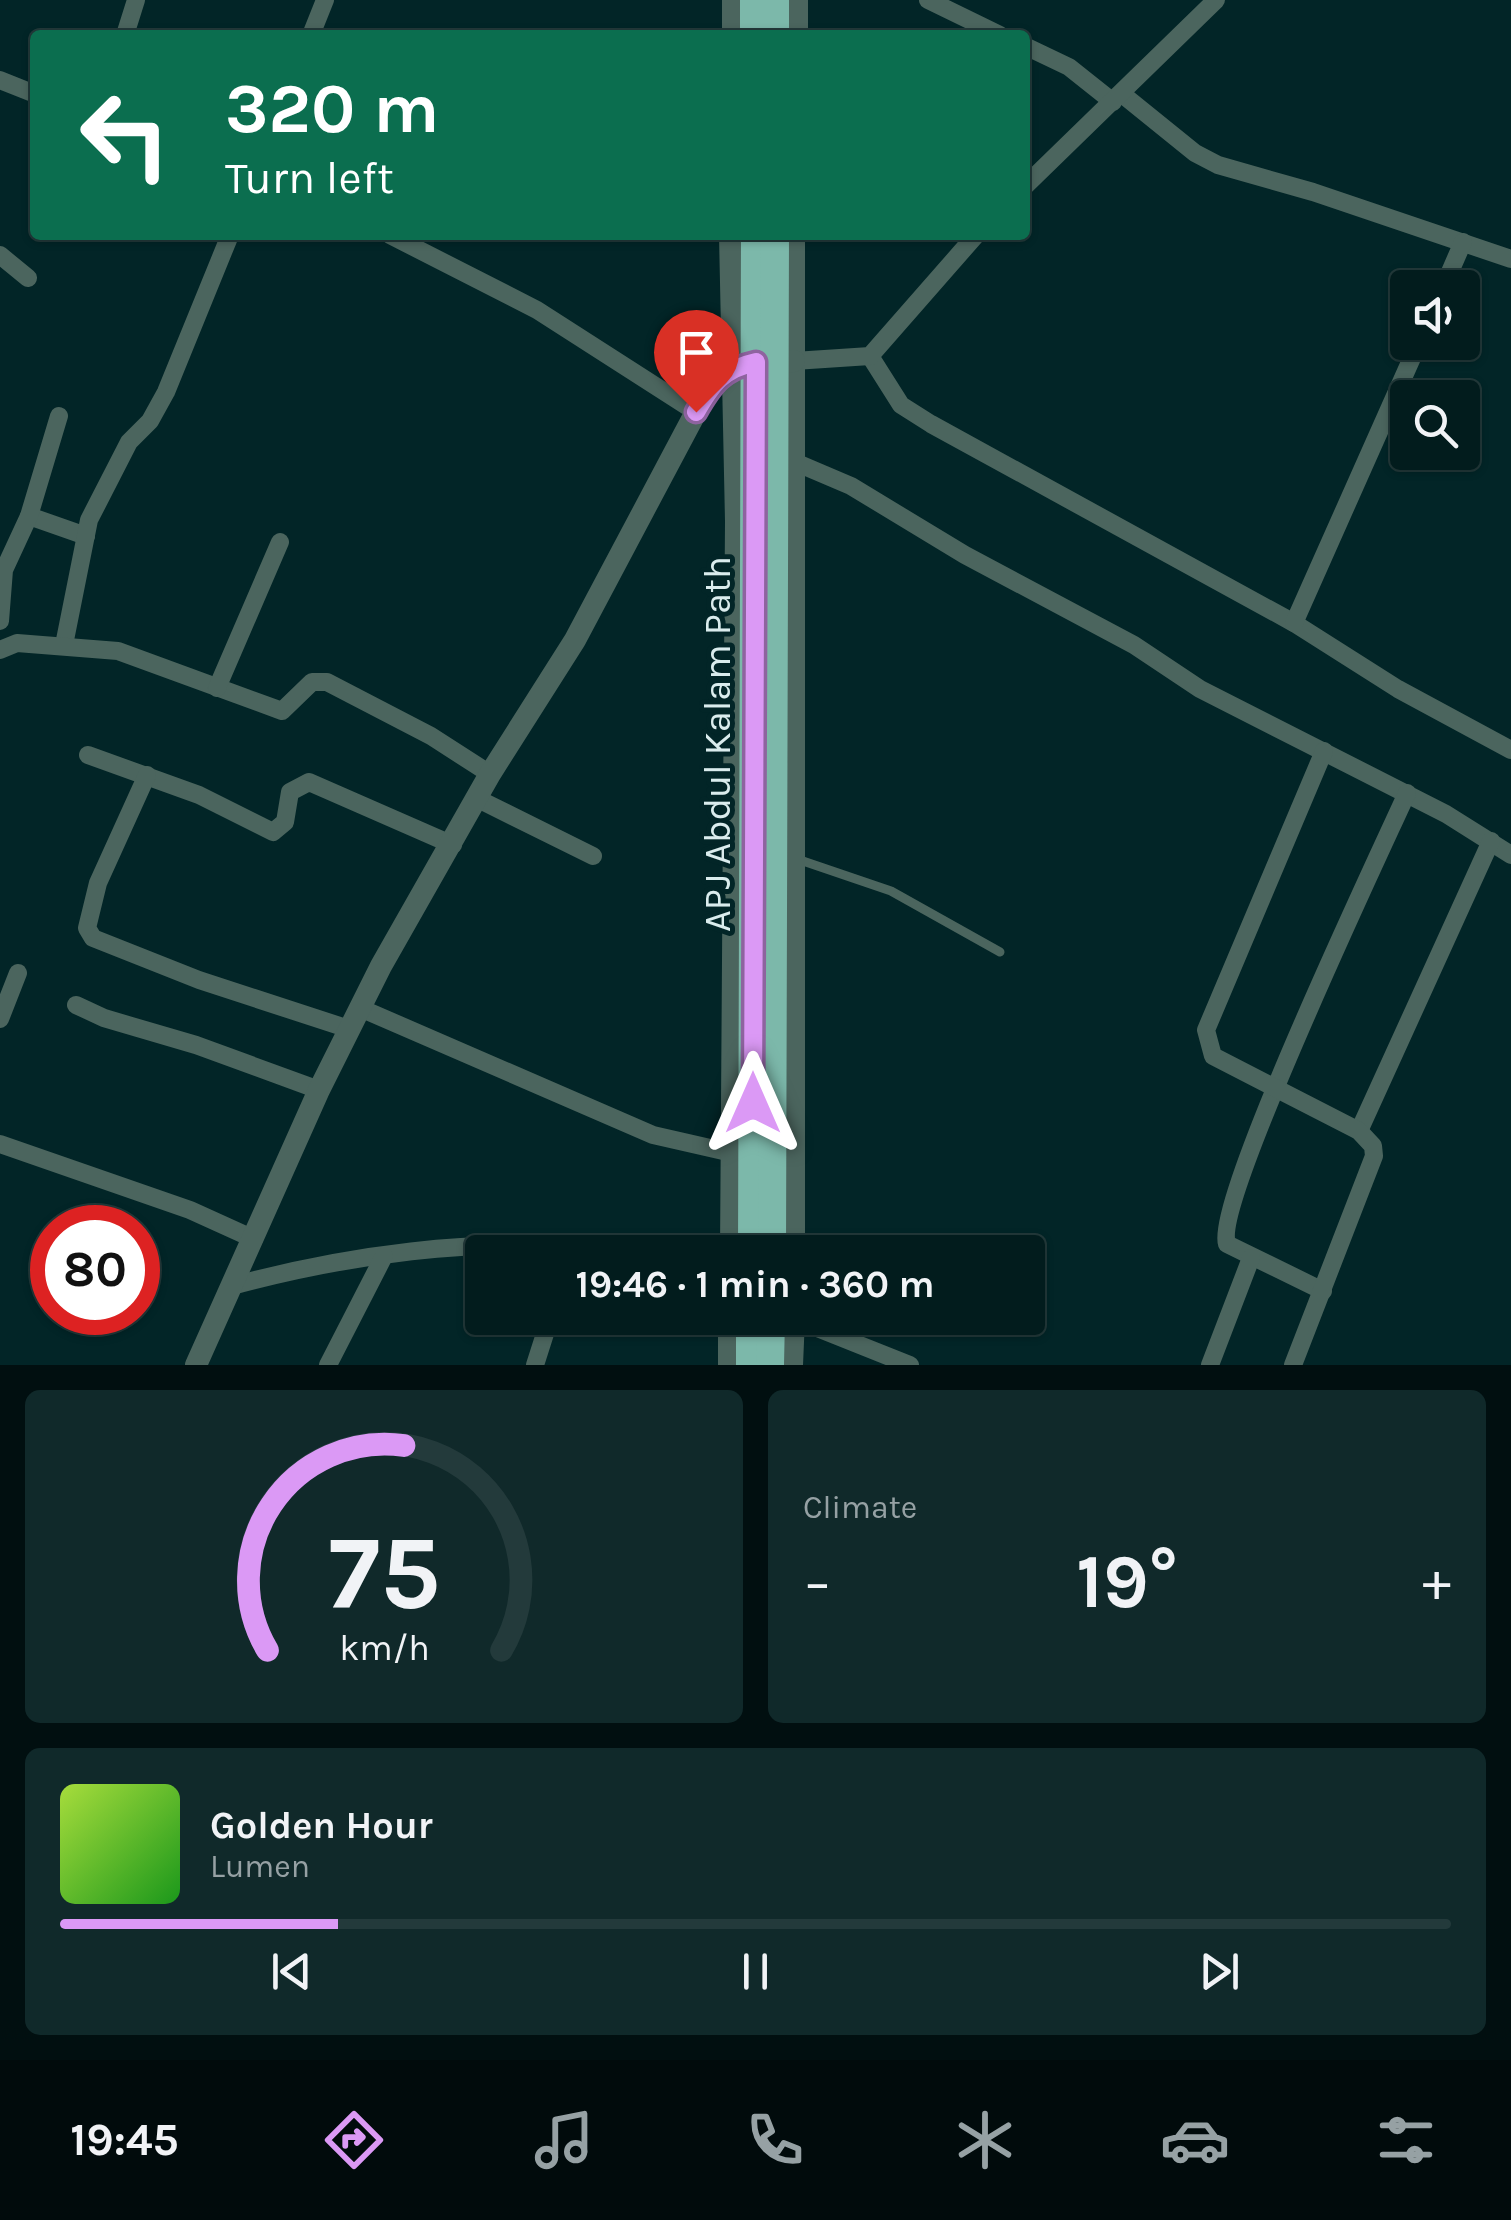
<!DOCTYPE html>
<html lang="en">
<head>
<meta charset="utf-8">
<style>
	:root { --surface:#021c1d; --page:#10292a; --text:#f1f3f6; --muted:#96a1a4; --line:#233a3b; --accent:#db99f5 }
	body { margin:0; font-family:Karla,sans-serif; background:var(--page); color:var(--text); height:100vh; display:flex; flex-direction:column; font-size:38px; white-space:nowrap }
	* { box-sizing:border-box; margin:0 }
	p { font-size:32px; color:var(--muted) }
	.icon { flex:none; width:55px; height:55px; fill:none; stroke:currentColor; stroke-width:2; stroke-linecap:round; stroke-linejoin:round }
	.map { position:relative; height:1365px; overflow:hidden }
	.sheet { display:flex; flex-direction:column; gap:25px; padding:25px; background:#010f10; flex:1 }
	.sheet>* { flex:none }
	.banner { position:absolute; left:30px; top:30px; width:1000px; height:210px; border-radius:10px; box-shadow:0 2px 8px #0004,0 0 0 2px var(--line); background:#0b6e4f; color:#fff; overflow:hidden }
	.controls { position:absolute; left:1390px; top:270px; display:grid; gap:20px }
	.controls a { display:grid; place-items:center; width:90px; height:90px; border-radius:10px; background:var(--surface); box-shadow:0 2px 8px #0004,0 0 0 2px var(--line); font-size:50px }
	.speed { position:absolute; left:30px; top:1205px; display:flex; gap:20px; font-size:50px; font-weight:700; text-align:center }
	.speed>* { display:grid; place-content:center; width:130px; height:130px; border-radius:50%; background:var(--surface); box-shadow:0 2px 8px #0004,0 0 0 2px var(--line); line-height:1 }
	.speed .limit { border:15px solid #d22; background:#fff; color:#111 }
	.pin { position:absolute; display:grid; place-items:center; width:85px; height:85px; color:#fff; margin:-102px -42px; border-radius:50% 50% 50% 0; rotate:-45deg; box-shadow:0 0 10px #0007 }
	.pin .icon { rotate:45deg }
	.me { position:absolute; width:110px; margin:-55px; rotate:0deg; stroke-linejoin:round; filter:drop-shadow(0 0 8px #0008) }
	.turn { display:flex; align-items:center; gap:35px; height:210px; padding:0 30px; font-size:45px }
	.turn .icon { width:130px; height:130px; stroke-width:2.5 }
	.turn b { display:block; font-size:70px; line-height:85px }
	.big { font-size:75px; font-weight:700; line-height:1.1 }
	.sheet .tile { flex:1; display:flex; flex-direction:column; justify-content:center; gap:15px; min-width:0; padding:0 35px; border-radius:15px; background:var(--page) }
	.sheet .dial { align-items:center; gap:0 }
	.dial svg { height:260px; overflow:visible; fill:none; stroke:var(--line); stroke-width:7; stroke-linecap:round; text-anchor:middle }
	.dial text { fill:var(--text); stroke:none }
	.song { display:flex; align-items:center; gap:30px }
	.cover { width:120px; height:120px; border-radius:15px; background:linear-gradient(135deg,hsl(80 70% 55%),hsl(120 70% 35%)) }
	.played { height:10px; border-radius:5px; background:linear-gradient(90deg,var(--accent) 20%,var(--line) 20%) }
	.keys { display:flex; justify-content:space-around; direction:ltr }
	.heat { display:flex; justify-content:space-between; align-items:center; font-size:55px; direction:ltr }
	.sheet .tiles { flex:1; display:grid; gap:25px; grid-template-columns:1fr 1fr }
	.tile:last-child { grid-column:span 2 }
	.trip { position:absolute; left:465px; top:1235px; width:580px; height:100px; border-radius:10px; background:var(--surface); box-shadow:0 2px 8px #0004,0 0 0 2px var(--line); font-weight:700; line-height:100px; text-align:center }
	.menu { display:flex; height:160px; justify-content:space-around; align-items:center; background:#010b0c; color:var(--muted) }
	.menu .icon { width:70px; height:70px }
	.menu .active { color:var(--accent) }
	.menu b { font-size:45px; color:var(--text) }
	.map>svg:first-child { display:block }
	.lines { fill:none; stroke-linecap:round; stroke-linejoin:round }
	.service { stroke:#4b655e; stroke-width:9 }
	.minor { stroke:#4b655e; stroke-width:18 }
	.tertiary { stroke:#4b655e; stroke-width:22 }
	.trunk { stroke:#7cb8aa; stroke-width:28 }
	.route-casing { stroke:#8e639f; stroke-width:25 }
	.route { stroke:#db99f5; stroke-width:18 }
	.labels { text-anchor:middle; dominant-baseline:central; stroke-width:10; stroke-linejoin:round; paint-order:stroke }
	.street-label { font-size:38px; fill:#daeced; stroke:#022527 }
</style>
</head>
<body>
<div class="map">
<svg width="1511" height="1365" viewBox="0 0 1511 1365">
	<rect width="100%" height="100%" fill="#022527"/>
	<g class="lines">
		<path class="service" d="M797 859 891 891 1000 952"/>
		<g class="minor">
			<path d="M928 0 1000 35"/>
			<path d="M125 35 136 0"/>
			<path d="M311 35 325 0"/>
			<path d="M1025 46 1069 67 1113 102"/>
			<path d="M0 80 35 94"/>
			<path d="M1122 94 1195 153 1218 165 1313 192 1511 259"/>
			<path d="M1025 186 1216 0"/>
			<path d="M390 235 537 310 696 412"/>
			<path d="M0 255 28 278"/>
			<path d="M1443 288 1463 242"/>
			<path d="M870 356 901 405 931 424 1294 623 1398 689 1511 750"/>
			<path d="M794 361 870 356 976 235"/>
			<path d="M797 463 851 486 965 555 1134 645 1200 689 1446 814 1511 855"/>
			<path d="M29 516 86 536"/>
			<path d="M0 621 4 570 29 516 59 416"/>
			<path d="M1294 623 1419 342"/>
			<path d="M64 645 89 520 129 442 150 421 166 392 230 235"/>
			<path d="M0 650 17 643 118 651 282 711 312 682H327L431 736 490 774"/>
			<path d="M217 688 280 542"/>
			<path d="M88 755 199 795 273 832 285 822 290 792 309 782 453 845"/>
			<path d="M147 775 98 883 87 928 93 938 199 980 349 1029"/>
			<path d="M478 799 593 856"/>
			<path d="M76 1005 104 1018 196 1045 319 1090"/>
			<path d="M360 1008 653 1135 732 1153"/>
			<path d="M0 1019 18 973"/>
			<path d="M1359 1131 1491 841"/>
			<path d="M0 1144 190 1210 254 1239"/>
			<path d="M232 1286C339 1257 483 1234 593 1252"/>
			<path d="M1323 1291 1227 1244C1213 1204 1379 855 1407 793"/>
			<path d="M792 1318 910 1365"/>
			<path d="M328 1365 384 1256"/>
			<path d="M535 1365 550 1318"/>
			<path d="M1210 1365 1251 1258"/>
			<path d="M1293 1365 1374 1156 1373 1146 1359 1131 1213 1056 1206 1030 1324 751"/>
		</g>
		<g class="tertiary">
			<path d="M733 35V0"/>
			<path d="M797 35V0"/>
			<path d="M730 235 736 521 731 1252"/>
			<path d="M794 1252V235"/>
			<path d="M196 1365 319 1090 381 966 490 774 575 640 705 395 731 367 794 361"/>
			<path d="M729 1365V1318"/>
			<path d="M792 1365 794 1318"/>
		</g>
		<g class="trunk">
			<path d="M754 0V35"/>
			<path d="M775 0V35"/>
			<path d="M752 1252 755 235"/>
			<path d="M772 1252 775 235"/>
			<path d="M750 1365V1318"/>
			<path d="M770 1365 771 1318"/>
		</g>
	</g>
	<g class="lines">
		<g class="route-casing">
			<path id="route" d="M696 412C712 384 723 369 756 362L753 1103"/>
		</g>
		<use href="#route" class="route"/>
	</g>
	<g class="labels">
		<g class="street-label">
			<text transform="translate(717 744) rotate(-90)">APJ Abdul Kalam Path</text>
		</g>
	</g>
</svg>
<div class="controls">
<a><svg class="icon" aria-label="sound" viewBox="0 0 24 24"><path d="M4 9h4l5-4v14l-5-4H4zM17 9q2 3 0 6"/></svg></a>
<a><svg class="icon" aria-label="search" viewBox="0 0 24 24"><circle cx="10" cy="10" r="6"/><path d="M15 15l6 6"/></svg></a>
</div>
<div class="speed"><div class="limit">80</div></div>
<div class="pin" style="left:696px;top:412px;background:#d93025"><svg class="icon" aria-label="arrive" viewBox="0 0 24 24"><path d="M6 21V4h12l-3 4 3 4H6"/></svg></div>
<svg class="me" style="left:753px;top:1103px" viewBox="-20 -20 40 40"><path d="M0-17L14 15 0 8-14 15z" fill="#db99f5" stroke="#fff" stroke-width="4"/></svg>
<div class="trip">19:46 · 1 min · 360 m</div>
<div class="banner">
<div class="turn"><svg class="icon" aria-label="left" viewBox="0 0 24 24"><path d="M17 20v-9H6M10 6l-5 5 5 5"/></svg><div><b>320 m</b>Turn left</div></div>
</div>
</div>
<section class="sheet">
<div class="tiles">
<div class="tile dial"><svg viewBox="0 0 100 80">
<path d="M14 69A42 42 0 1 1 86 69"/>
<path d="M14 69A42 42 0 0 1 56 6" stroke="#db99f5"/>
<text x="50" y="56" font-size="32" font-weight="700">75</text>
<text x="50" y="72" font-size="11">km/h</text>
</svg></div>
<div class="tile"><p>Climate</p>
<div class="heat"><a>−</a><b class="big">19°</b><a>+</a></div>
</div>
<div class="tile">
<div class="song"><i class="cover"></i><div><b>Golden Hour</b><p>Lumen</p></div></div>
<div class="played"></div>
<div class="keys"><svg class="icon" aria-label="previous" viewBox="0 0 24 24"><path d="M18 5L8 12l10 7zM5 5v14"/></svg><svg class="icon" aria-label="pause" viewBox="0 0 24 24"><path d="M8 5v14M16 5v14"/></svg><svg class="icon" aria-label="next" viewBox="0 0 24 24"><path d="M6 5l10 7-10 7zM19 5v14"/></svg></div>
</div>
</div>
</section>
<nav class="menu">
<b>19:45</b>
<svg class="icon active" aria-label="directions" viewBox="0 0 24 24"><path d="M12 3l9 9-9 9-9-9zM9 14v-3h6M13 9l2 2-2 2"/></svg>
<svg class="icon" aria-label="music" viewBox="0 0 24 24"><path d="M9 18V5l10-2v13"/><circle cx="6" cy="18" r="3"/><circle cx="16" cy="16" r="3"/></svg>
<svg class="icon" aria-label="phone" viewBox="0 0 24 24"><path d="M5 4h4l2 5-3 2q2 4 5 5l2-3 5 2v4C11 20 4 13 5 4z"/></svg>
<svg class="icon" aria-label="climate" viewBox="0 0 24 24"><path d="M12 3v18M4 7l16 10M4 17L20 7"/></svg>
<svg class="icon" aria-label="car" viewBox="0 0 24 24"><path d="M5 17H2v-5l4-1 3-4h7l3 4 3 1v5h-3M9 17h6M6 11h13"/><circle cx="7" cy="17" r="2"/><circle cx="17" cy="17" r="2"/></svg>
<svg class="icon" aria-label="filters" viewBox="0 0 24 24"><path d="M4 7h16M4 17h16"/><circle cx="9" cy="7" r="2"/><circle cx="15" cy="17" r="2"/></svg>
</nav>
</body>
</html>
